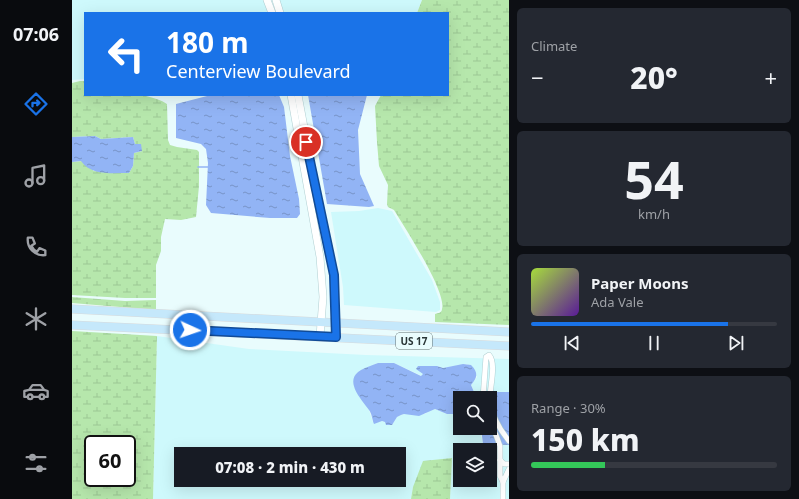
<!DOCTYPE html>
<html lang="en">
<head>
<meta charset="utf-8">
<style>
	:root { --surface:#171b24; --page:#242831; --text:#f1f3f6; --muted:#9ea1a6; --line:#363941; --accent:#1a73e8 }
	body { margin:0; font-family:"Noto Sans",sans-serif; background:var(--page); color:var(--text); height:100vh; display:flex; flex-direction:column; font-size:15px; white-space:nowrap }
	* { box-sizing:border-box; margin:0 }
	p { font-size:13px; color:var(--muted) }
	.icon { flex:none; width:22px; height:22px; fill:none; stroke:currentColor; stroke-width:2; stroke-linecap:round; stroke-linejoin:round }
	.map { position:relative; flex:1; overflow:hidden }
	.panel { display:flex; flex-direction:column; gap:8px; padding:8px; background:#0d0f14; width:290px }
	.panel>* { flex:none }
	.guide { position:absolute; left:12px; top:12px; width:365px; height:84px; border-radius:0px; box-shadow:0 4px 16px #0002; background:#1a73e8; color:#fff; overflow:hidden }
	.tools { position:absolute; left:381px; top:391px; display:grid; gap:8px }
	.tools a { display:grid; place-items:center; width:44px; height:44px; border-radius:0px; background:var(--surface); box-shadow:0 4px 16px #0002; font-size:20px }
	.speed { position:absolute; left:12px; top:435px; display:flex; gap:8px; font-size:20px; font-weight:700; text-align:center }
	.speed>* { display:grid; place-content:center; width:52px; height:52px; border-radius:50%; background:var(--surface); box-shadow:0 4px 16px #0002; line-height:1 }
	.speed .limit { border:2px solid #111; border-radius:6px; background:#fff; color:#111 }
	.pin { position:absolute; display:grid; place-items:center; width:34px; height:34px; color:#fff; margin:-17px; border:2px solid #fff; border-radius:50%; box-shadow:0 1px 4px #0007 }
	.me { position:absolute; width:44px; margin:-22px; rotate:93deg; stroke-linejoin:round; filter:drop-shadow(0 0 3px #0008) }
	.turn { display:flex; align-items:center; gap:14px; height:84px; padding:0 16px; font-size:18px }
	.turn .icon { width:52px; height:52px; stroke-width:2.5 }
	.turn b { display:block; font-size:28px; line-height:34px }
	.big { font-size:30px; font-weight:800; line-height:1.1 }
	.panel .tile { flex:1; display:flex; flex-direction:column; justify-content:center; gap:6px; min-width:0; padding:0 14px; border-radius:6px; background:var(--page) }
	.panel .dial { align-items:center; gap:0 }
	.dial b { font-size:52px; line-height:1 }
	.song { display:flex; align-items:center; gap:12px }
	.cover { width:48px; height:48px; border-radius:6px; background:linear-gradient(135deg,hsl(80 70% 55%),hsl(270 70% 35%)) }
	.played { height:4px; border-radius:2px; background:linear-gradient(90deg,var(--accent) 80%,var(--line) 80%) }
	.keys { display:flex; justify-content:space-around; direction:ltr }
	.heat { display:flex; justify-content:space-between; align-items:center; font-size:22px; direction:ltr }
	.charge { height:6px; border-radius:3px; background:linear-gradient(90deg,#34c759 30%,var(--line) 0) }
	.trip { position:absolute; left:102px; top:447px; width:232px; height:40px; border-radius:0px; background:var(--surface); box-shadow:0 4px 16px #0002; font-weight:800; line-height:40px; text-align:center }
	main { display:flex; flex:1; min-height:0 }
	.tabs { display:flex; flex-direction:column; width:72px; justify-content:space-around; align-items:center; background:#090b0e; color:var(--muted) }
	.tabs .icon { width:28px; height:28px }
	.tabs .on { color:var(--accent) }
	.tabs b { font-size:18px; color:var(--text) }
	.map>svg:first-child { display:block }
	.built { fill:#cef9fc; fill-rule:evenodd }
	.wetland { fill:url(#wetland-marsh); fill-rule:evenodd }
	.water { fill:url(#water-ripples) }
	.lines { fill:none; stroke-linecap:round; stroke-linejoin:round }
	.stream { stroke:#92b4f5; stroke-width:1.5 }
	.street-casing { stroke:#b0cfd2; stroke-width:6 }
	.secondary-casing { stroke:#b0cfd2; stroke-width:8 }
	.primary-casing { stroke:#d8dadb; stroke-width:9 }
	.street { stroke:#fff; stroke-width:5 }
	.secondary { stroke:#fff; stroke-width:7 }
	.primary { stroke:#c5e8fb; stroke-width:8 }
	.route-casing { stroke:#114b97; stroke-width:10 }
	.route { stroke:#1a73e8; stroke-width:7 }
	.labels { text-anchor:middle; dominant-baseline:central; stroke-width:3; stroke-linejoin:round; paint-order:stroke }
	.shield { fill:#e9fcfd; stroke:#627071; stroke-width:1 }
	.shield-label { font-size:10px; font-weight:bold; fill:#283435 }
</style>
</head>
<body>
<main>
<nav class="tabs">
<b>07:06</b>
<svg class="icon on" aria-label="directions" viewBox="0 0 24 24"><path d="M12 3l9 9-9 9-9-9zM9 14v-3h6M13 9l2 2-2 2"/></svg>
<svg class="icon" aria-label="music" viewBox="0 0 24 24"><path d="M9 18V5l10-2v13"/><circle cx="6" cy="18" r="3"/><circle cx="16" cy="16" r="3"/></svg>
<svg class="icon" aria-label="phone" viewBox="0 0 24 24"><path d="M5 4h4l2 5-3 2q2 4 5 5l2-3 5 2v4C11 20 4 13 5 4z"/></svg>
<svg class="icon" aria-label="climate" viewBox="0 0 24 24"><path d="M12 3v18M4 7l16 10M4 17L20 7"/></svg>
<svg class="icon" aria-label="car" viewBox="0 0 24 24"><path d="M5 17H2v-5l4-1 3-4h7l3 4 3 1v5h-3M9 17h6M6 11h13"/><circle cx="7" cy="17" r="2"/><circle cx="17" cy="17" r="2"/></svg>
<svg class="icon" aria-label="filters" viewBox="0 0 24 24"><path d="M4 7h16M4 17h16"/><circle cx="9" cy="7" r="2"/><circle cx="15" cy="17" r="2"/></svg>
</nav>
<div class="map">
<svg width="437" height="499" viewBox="0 0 437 499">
	<defs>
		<pattern id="wetland-marsh" width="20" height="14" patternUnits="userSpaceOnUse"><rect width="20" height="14" fill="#b6e7ac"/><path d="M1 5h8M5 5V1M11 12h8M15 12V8" fill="none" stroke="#9cc795"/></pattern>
		<pattern id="water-ripples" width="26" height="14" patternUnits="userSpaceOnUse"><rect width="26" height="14" fill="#92b4f5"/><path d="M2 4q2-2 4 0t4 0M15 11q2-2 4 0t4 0" fill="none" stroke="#7793c7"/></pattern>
	</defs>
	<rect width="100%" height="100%" fill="#e9fcfd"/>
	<g class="built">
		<path d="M0 0H192L197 13H13V79L0 80Z"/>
		<path d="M207 0H350L345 13H211Z"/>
		<path d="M306 208 320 211 360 280 368 302V310L364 312 272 305 271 287 259 212 287 211Z"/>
		<path d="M85 336 177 349 294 355 437 359V392H418L413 398H402V392L399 385 405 377 395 364 371 368 365 366 353 367 348 366V371L351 374 350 376 322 363H306L301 365 297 410 301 422 310 421 320 425 325 417 332 414H353L359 410 363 409 375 414H388V428H409V435L411 444 437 445V499H378L380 458 341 487 339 499H81ZM388 450H418V480H388ZM109 454H327V480H109Z"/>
	</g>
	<g class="wetland">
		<path d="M350 0H437V325L363 322V314C366 313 370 313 370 309 375 292 333 228 322 210L316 207 315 204 316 185 307 166 305 142 303 106 309 95H376V13H345Z"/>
		<path d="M8 81H13V95C38 95 75 90 95 104L96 140 98 145 105 147 125 150 127 152V186L124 217 109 220 93 219 89 237V251L84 265V298H53L0 295V162L10 161 22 171 57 173 61 166 62 153 70 151 63 144 61 137 29 139 23 136 0 137V83Z"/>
		<path d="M0 297 53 301 84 300V310L0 303Z"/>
		<path d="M0 331 85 336 81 499H0ZM21 444H55V478H21Z"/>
		<path d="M380 458 378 499H339L341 487 351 461Z"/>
	</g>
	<g class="water">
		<path d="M139 95H207L212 107 218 156 227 199 228 214 225 218H198L139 213 134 205 136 163 134 149 129 144 104 138V104Z"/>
		<path d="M236 95H295L286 130 288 174 302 206 297 207 255 204Z"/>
		<path d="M23 136 29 139 61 137 63 144H69L70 151 62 153 61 166 57 173C41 173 19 176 9 161L0 162V137Z"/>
		<path d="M306 363H322L349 376 351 374 344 369 346 366H365L371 368 391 364 399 365C407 373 405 378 399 385L402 392V398H388V414H375L363 409 347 416 332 414 329 415 325 417 320 425H314L313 422 310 421 302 424C300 419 300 414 297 410 289 399 271 380 289 370 294 367 301 365 306 363Z"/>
		<path d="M418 392H437V445L411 444 409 428H418V398H413Z"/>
	</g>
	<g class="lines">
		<path class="stream" d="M126 167H136"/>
		<g class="street-casing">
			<g id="street">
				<path d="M411 398 414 357 417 355C425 364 417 389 418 401 420 416 428 430 437 441"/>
				<path d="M418 425 424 435 428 446V476L431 482V499"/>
				<path d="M428 460 432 464H437"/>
				<path d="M431 482 437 469"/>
			</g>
		</g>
		<g class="secondary-casing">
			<g id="secondary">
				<path d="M195 0 200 13"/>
				<path d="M204 0 208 13"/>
				<path d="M219 95 248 257 251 297 248 336"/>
				<path d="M226 95 242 181 262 275 264 337"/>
			</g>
		</g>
		<g class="primary-casing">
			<g id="primary">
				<path d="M0 309 437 332"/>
				<path d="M0 325 437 346"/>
			</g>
		</g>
		<use href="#street" class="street"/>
		<use href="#secondary" class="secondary"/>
		<use href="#primary" class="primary"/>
	</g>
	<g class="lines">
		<g class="route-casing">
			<path id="route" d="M118 330 264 337 262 275 234 142"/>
		</g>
		<use href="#route" class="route"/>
	</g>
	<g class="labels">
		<rect class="shield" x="324" y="333" width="36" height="16" rx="3"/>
		<g class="shield-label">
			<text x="342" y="341">US 17</text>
		</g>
	</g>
</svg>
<div class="tools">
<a><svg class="icon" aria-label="search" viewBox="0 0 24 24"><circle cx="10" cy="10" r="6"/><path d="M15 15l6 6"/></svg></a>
<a><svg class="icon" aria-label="layers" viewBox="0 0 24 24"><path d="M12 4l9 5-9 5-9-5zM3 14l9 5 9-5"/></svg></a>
</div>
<div class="speed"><div class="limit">60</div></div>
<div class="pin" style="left:234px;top:142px;background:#d93025"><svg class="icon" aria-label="arrive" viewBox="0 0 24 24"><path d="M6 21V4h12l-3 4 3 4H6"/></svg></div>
<svg class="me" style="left:118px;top:330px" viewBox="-20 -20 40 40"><circle r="17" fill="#1a73e8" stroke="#fff" stroke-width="3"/><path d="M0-11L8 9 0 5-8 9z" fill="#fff"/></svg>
<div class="trip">07:08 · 2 min · 430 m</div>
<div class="guide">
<div class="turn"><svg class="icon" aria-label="left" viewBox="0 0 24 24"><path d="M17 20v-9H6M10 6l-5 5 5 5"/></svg><div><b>180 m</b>Centerview Boulevard</div></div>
</div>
</div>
<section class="panel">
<div class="tile"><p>Climate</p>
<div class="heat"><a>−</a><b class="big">20°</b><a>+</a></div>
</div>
<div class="tile dial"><b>54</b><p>km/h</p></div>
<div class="tile">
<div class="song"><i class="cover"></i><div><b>Paper Moons</b><p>Ada Vale</p></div></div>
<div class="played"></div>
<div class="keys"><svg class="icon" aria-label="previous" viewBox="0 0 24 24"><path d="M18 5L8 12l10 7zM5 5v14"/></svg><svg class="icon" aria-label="pause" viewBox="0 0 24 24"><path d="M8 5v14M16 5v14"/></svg><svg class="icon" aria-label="next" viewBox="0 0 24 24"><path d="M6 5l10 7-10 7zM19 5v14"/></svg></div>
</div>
<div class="tile"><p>Range · 30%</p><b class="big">150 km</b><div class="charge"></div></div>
</section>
</main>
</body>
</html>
